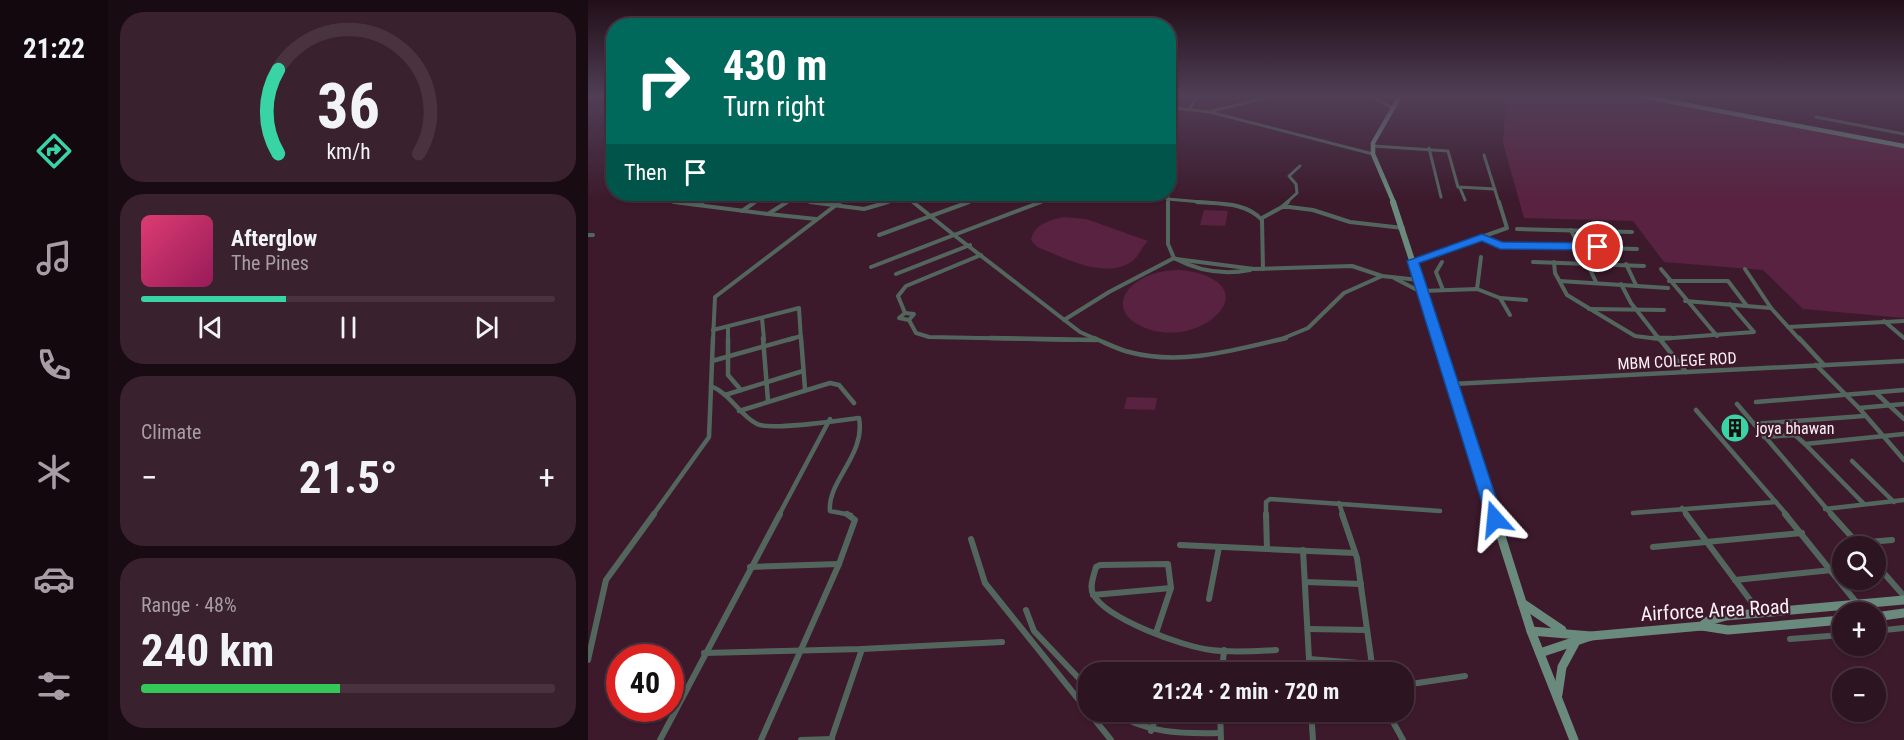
<!DOCTYPE html>
<html lang="en">
<head>
<meta charset="utf-8">
<style>
	:root { --surface:#2d1421; --page:#39212e; --text:#f1f3f6; --muted:#a79ea5; --line:#48333f; --accent:#38d4a5 }
	body { margin:0; font-family:"Roboto Condensed",sans-serif; background:var(--page); color:var(--text); height:100vh; display:flex; flex-direction:column; font-size:22px; white-space:nowrap }
	* { box-sizing:border-box; margin:0 }
	p { font-size:20px; color:var(--muted) }
	.icon { flex:none; width:33px; height:33px; fill:none; stroke:currentColor; stroke-width:2; stroke-linecap:round; stroke-linejoin:round }
	.map { position:relative; flex:1; overflow:hidden }
	.drawer { display:flex; flex-direction:column; gap:12px; padding:12px; background:#190b12; width:480px }
	.drawer>* { flex:none }
	.top-card { position:absolute; left:18px; top:18px; width:570px; height:183px; border-radius:24px; box-shadow:0 2px 4px #0004,0 0 0 2px var(--line); background:#00695c; color:#fff; overflow:hidden }
	.buttons { position:absolute; left:1244px; top:536px; display:grid; gap:12px }
	.buttons a { display:grid; place-items:center; width:54px; height:54px; border-radius:50%; background:var(--surface); box-shadow:0 2px 4px #0004,0 0 0 2px var(--line); font-size:30px }
	.speed { position:absolute; left:18px; top:644px; display:flex; gap:12px; font-size:30px; font-weight:700; text-align:center }
	.speed>* { display:grid; place-content:center; width:78px; height:78px; border-radius:50%; background:var(--surface); box-shadow:0 2px 4px #0004,0 0 0 2px var(--line); line-height:1 }
	.speed .limit { border:9px solid #d22; background:#fff; color:#111 }
	.pin { position:absolute; display:grid; place-items:center; width:51px; height:51px; color:#fff; margin:-26px; border:3px solid #fff; border-radius:50%; box-shadow:0 2px 6px #0007 }
	.me { position:absolute; width:66px; margin:-33px; rotate:342deg; stroke-linejoin:round; filter:drop-shadow(0 0 4px #0008) }
	.turn { display:flex; align-items:center; gap:21px; height:126px; padding:0 18px; font-size:27px }
	.turn .icon { width:78px; height:78px; stroke-width:2.5 }
	.turn b { display:block; font-size:42px; line-height:51px }
	.then { display:flex; align-items:center; height:57px; padding:0 18px; background:#0003; gap:12px; font-size:22px }
	.big { font-size:45px; font-weight:700; line-height:1.1 }
	.drawer .widget { flex:1; display:flex; flex-direction:column; justify-content:center; gap:9px; min-width:0; padding:0 21px; border-radius:24px; background:var(--page) }
	.drawer .dial { align-items:center; gap:0 }
	.dial svg { height:156px; overflow:visible; fill:none; stroke:var(--line); stroke-width:7; stroke-linecap:round; text-anchor:middle }
	.dial text { fill:var(--text); stroke:none }
	.song { display:flex; align-items:center; gap:18px }
	.cover { width:72px; height:72px; border-radius:9px; background:linear-gradient(135deg,hsl(340 70% 55%),hsl(330 70% 35%)) }
	.played { height:6px; border-radius:3px; background:linear-gradient(90deg,var(--accent) 35%,var(--line) 35%) }
	.keys { display:flex; justify-content:space-around; direction:ltr }
	.heat { display:flex; justify-content:space-between; align-items:center; font-size:33px; direction:ltr }
	.charge { height:9px; border-radius:4px; background:linear-gradient(90deg,#34c759 48%,var(--line) 0) }
	.trip { position:absolute; left:490px; top:662px; width:336px; height:60px; border-radius:24px; background:var(--surface); box-shadow:0 2px 4px #0004,0 0 0 2px var(--line); font-weight:700; line-height:60px; text-align:center }
	main { display:flex; flex:1; min-height:0 }
	.dock { display:flex; flex-direction:column; width:108px; justify-content:space-around; align-items:center; background:#12080d; color:var(--muted) }
	.dock .icon { width:42px; height:42px }
	.dock .selected { color:var(--accent) }
	.dock b { font-size:27px; color:var(--text) }
	.map>svg:first-child { display:block }
	.green { fill:#582240 }
	.lines { fill:none; stroke-linecap:round; stroke-linejoin:round }
	.street-far3 { stroke:#53665e; stroke-width:3 }
	.street-far2 { stroke:#53665e; stroke-width:4 }
	.street-far1 { stroke:#53665e; stroke-width:4.5 }
	.street { stroke:#53665e; stroke-width:6 }
	.secondary-far3 { stroke:#6a8a7d; stroke-width:4.5 }
	.secondary-far2 { stroke:#6a8a7d; stroke-width:6 }
	.secondary-far1 { stroke:#6a8a7d; stroke-width:8 }
	.secondary { stroke:#6a8a7d; stroke-width:9 }
	.route { fill:#1a73e8; stroke:#114b97; stroke-width:1.5 }
	.labels { text-anchor:middle; dominant-baseline:central; stroke-width:4.5; stroke-linejoin:round; paint-order:stroke }
	.street-label { font-size:16px; fill:#fef0f6; stroke:#3c1a2c }
	.poi-label { font-size:16px; fill:#fef0f6; stroke:#3c1a2c; text-anchor:start }
	.near-street-label { font-size:20px; fill:#fef0f6; stroke:#3c1a2c }
</style>
</head>
<body>
<main>
<nav class="dock">
<b>21:22</b>
<svg class="icon selected" aria-label="directions" viewBox="0 0 24 24"><path d="M12 3l9 9-9 9-9-9zM9 14v-3h6M13 9l2 2-2 2"/></svg>
<svg class="icon" aria-label="music" viewBox="0 0 24 24"><path d="M9 18V5l10-2v13"/><circle cx="6" cy="18" r="3"/><circle cx="16" cy="16" r="3"/></svg>
<svg class="icon" aria-label="phone" viewBox="0 0 24 24"><path d="M5 4h4l2 5-3 2q2 4 5 5l2-3 5 2v4C11 20 4 13 5 4z"/></svg>
<svg class="icon" aria-label="climate" viewBox="0 0 24 24"><path d="M12 3v18M4 7l16 10M4 17L20 7"/></svg>
<svg class="icon" aria-label="car" viewBox="0 0 24 24"><path d="M5 17H2v-5l4-1 3-4h7l3 4 3 1v5h-3M9 17h6M6 11h13"/><circle cx="7" cy="17" r="2"/><circle cx="17" cy="17" r="2"/></svg>
<svg class="icon" aria-label="filters" viewBox="0 0 24 24"><path d="M4 7h16M4 17h16"/><circle cx="9" cy="7" r="2"/><circle cx="15" cy="17" r="2"/></svg>
</nav>
<section class="drawer">
<div class="widget dial"><svg viewBox="0 0 100 80">
<path d="M14 69A42 42 0 1 1 86 69"/>
<path d="M14 69A42 42 0 0 1 14 26" stroke="#38d4a5"/>
<text x="50" y="56" font-size="32" font-weight="700">36</text>
<text x="50" y="72" font-size="11">km/h</text>
</svg></div>
<div class="widget">
<div class="song"><i class="cover"></i><div><b>Afterglow</b><p>The Pines</p></div></div>
<div class="played"></div>
<div class="keys"><svg class="icon" aria-label="previous" viewBox="0 0 24 24"><path d="M18 5L8 12l10 7zM5 5v14"/></svg><svg class="icon" aria-label="pause" viewBox="0 0 24 24"><path d="M8 5v14M16 5v14"/></svg><svg class="icon" aria-label="next" viewBox="0 0 24 24"><path d="M6 5l10 7-10 7zM19 5v14"/></svg></div>
</div>
<div class="widget"><p>Climate</p>
<div class="heat"><a>−</a><b class="big">21.5°</b><a>+</a></div>
</div>
<div class="widget"><p>Range · 48%</p><b class="big">240 km</b><div class="charge"></div></div>
</section>
<div class="map">
<svg width="1316" height="740" viewBox="0 0 1316 740">
	<rect width="100%" height="100%" fill="#3c1a2c"/>
	<g class="green">
		<path d="M918 96H1045L1316 147V318L1215 309 1175 270 1076 262 1045 221 936 218 915 143Z"/>
		<path d="M616 210 640 211 637 226 612 225Z"/>
		<path d="M476 217 498 219 560 241C553 247 552 256 543 262 515 280 476 257 449 247L443 240C446 224 462 220 476 217Z"/>
		<path d="M593 270C688 282 611 355 553 326 522 311 535 285 562 275 572 271 583 270 593 270Z"/>
		<path d="M539 397 569 398 567 410 536 409Z"/>
	</g>
	<g class="lines">
		<g class="street-far3">
			<path d="M782 96 805 108"/>
			<path d="M580 105 586 98 583 96"/>
			<path d="M580 107 622 112 785 154"/>
			<path d="M601 109 610 96"/>
			<path d="M624 111 686 96"/>
			<path d="M1228 117 1316 134"/>
			<path d="M785 146 860 151 870 187 907 189"/>
			<path d="M841 148 853 197"/>
			<path d="M896 155 911 203"/>
			<path d="M580 161 583 170 580 190"/>
			<path d="M872 188 877 200"/>
			<path d="M169 194 165 197 166 199 179 200 191 194"/>
			<path d="M580 194V203"/>
			<path d="M318 196 327 203"/>
			<path d="M579 199 626 203"/>
			<path d="M222 202 233 194"/>
			<path d="M94 203 85 202 98 194"/>
			<path d="M112 203 127 194"/>
			<path d="M165 203 171 199"/>
			<path d="M197 203 203 199 233 203"/>
			<path d="M250 203 262 194"/>
			<path d="M295 203 324 194"/>
			<path d="M377 203 402 194"/>
			<path d="M449 203 473 194"/>
			<path d="M698 203 709 193 708 184 701 176 712 166"/>
		</g>
		<g class="street-far2">
			<path d="M86 202 180 214 199 202"/>
			<path d="M222 202 276 209 300 202"/>
			<path d="M325 202 366 235 453 202"/>
			<path d="M580 202V244L586 258C610 271 636 275 662 270"/>
			<path d="M609 202C632 204 658 202 674 220L675 269"/>
			<path d="M109 205 115 202"/>
			<path d="M695 206 700 202"/>
			<path d="M154 211 167 202"/>
			<path d="M180 214 228 219"/>
			<path d="M674 218 694 207H701L725 210 762 222 815 228"/>
			<path d="M929 229 1044 232"/>
			<path d="M983 230 1008 282"/>
			<path d="M0 235H5"/>
			<path d="M291 235 381 202"/>
			<path d="M895 238 912 245 1049 249"/>
			<path d="M588 259 666 269 764 266 794 276 831 280"/>
			<path d="M825 261 919 228 911 202"/>
			<path d="M854 262 848 272 855 290"/>
			<path d="M945 262 1056 266"/>
			<path d="M966 262 967 273 979 295 1047 336 1071 339 1166 332 1142 304"/>
			<path d="M1038 264 1048 285"/>
			<path d="M283 267 366 235 492 332 510 340"/>
			<path d="M1073 269 1129 336"/>
			<path d="M1157 269 1183 308 1212 340"/>
			<path d="M308 274 382 245"/>
			<path d="M806 278 835 293"/>
			<path d="M972 281 1080 288"/>
			<path d="M1081 281H1140L1159 306"/>
			<path d="M1033 284 1043 303 1072 340"/>
			<path d="M889 289 893 257"/>
			<path d="M834 291 889 289 912 298 922 315"/>
			<path d="M912 298 938 300"/>
			<path d="M1097 301 1183 308"/>
			<path d="M1001 309 1076 310"/>
			<path d="M317 313 310 296 318 286 393 255"/>
			<path d="M317 313 311 318 321 320"/>
			<path d="M317 313 326 314 321 320"/>
			<path d="M174 318 176 340"/>
			<path d="M321 320 328 333 341 337 486 340"/>
			<path d="M476 320 521 292 586 258"/>
			<path d="M1296 321 1316 338"/>
			<path d="M140 327V340"/>
			<path d="M1200 327 1316 321"/>
			<path d="M125 330 211 308 213 340"/>
			<path d="M125 340 127 297 252 202"/>
			<path d="M200 340 213 336"/>
			<path d="M691 340 720 328 756 293 794 276"/>
		</g>
		<g class="street-far1">
			<path d="M140 338V375L153 390"/>
			<path d="M175 338 180 401"/>
			<path d="M213 338 217 389"/>
			<path d="M402 338 508 340"/>
			<path d="M506 338C518 343 529 349 541 352 593 366 647 350 698 338"/>
			<path d="M1064 338H1083"/>
			<path d="M1071 338 1098 372"/>
			<path d="M1211 338 1236 365"/>
			<path d="M124 361 206 338"/>
			<path d="M1228 365 1271 408 1316 460"/>
			<path d="M864 384 1316 361"/>
			<path d="M123 386C143 394 151 415 169 424 183 431 252 420 271 418 278 455 239 481 242 511L263 515"/>
			<path d="M1288 393 1316 419"/>
			<path d="M137 395 215 371"/>
			<path d="M1168 402 1316 390"/>
			<path d="M1149 404 1244 515"/>
			<path d="M1271 408 1316 404"/>
			<path d="M1108 410 1199 515"/>
			<path d="M151 411 242 383 251 385 266 403"/>
			<path d="M1166 424 1276 416"/>
			<path d="M1176 437 1207 435 1217 444"/>
			<path d="M1264 461 1306 502"/>
			<path d="M751 503 755 515"/>
			<path d="M1276 504 1217 444 1316 434"/>
			<path d="M1094 508 1099 515"/>
			<path d="M1237 509 1316 500"/>
			<path d="M1045 513 1188 502"/>
			<path d="M65 515 121 437 125 338"/>
			<path d="M191 515 242 419"/>
			<path d="M678 515V502L682 499 852 511"/>
		</g>
		<g class="street">
			<path d="M678 514 679 549 767 553"/>
			<path d="M754 514 769 558 785 672"/>
			<path d="M1098 514 1171 612"/>
			<path d="M1197 514 1276 612"/>
			<path d="M1243 514 1272 546"/>
			<path d="M383 539 397 583 523 740"/>
			<path d="M1269 543 1304 540"/>
			<path d="M592 545 679 549"/>
			<path d="M1065 547 1214 533"/>
			<path d="M715 550 721 659 783 664"/>
			<path d="M1287 563 1316 596"/>
			<path d="M162 567 251 564"/>
			<path d="M1147 580 1244 570"/>
			<path d="M717 582 773 584"/>
			<path d="M505 595 583 588"/>
			<path d="M621 599 631 547"/>
			<path d="M438 610 446 631 501 689"/>
			<path d="M720 629 779 630"/>
			<path d="M1287 631 1316 628"/>
			<path d="M568 633 583 588 580 564 512 565 508 567C506 575 501 586 505 594 518 619 596 647 623 650 645 653 667 651 688 650"/>
			<path d="M1202 639 1254 635"/>
			<path d="M116 653 274 649 414 642"/>
			<path d="M721 659 722 672"/>
			<path d="M0 660 18 580 66 514"/>
			<path d="M634 672 636 650"/>
			<path d="M816 685 877 676"/>
			<path d="M523 711C558 733 591 734 632 733"/>
			<path d="M632 711 633 740"/>
			<path d="M723 711 725 740"/>
			<path d="M799 711 815 740"/>
			<path d="M563 731 570 711"/>
			<path d="M72 740 192 514"/>
			<path d="M173 740 251 564 267 520 259 514"/>
			<path d="M213 740 244 739"/>
			<path d="M243 740 274 649"/>
		</g>
		<g class="secondary-far3">
			<path d="M1053 96 1316 146"/>
			<path d="M806 203 785 154V143L812 96"/>
		</g>
		<path class="secondary-far2" d="M805 202 850 340"/>
		<path class="secondary-far1" d="M850 338 906 515"/>
		<g class="secondary">
			<path d="M906 514 943 631 986 740"/>
			<path d="M934 603 974 630"/>
			<path d="M1287 617 1316 613"/>
			<path d="M1114 626 1120 621 1138 616 1316 600"/>
			<path d="M943 631 1003 636 1114 626 1140 630 1254 620"/>
			<path d="M952 653 1003 636"/>
			<path d="M970 694 974 667 987 643"/>
		</g>
	</g>
	<linearGradient id="sky" x2="0" y2="1"><stop stop-color="#210e18"/><stop offset="0.48" stop-color="#503e56"/><stop offset="1" stop-color="#503e56" stop-opacity="0"/></linearGradient>
	<rect width="1316" height="200" fill="url(#sky)"/>
	<path class="route" d="M894 234 914 242 1010 243 1016 247 1010 250 912 249 894 241 831 263 915 519 913 524 907 526 901 524 899 519 819 261Z"/>
	<defs>
		<g id="building-disc" transform="scale(1.5)"><circle r="9.5" fill="#38d4a5" stroke="#3c1a2c"/><path d="M-4-6H4V6H1V3H-1V6H-4ZM-2.5-4.3h1.7v1.8h-1.7ZM.8-4.3h1.7v1.8H.8ZM-2.5-1h1.7V.8h-1.7ZM.8-1h1.7V.8H.8Z" fill="#111"/></g>
	</defs>
	<g fill-rule="evenodd">
		<use href="#building-disc" x="1147" y="428"/>
	</g>
	<g class="labels">
		<g class="street-label">
			<text transform="translate(1089 361) rotate(-3)">MBM COLEGE ROD</text>
		</g>
		<g class="poi-label">
			<text x="1168" y="428">joya bhawan</text>
		</g>
		<g class="near-street-label">
			<text transform="translate(1127 610) rotate(-3)">Airforce Area Road</text>
		</g>
	</g>
</svg>
<div class="buttons">
<a><svg class="icon" aria-label="search" viewBox="0 0 24 24"><circle cx="10" cy="10" r="6"/><path d="M15 15l6 6"/></svg></a>
<a>+</a>
<a>−</a>
</div>
<div class="speed"><div class="limit">40</div></div>
<div class="pin" style="left:1010px;top:247px;background:#d93025"><svg class="icon" aria-label="arrive" viewBox="0 0 24 24"><path d="M6 21V4h12l-3 4 3 4H6"/></svg></div>
<svg class="me" style="left:907px;top:519px" viewBox="-20 -20 40 40"><path d="M0-17L14 15 0 8-14 15z" fill="#1a73e8" stroke="#fff" stroke-width="4"/></svg>
<div class="trip">21:24 · 2 min · 720 m</div>
<div class="top-card">
<div class="turn"><svg class="icon" aria-label="right" viewBox="0 0 24 24"><path d="M7 20v-9h11M14 6l5 5-5 5"/></svg><div><b>430 m</b>Turn right</div></div>
<div class="then">Then<svg class="icon" aria-label="arrive" viewBox="0 0 24 24"><path d="M6 21V4h12l-3 4 3 4H6"/></svg></div>
</div>
</div>
</main>
</body>
</html>
